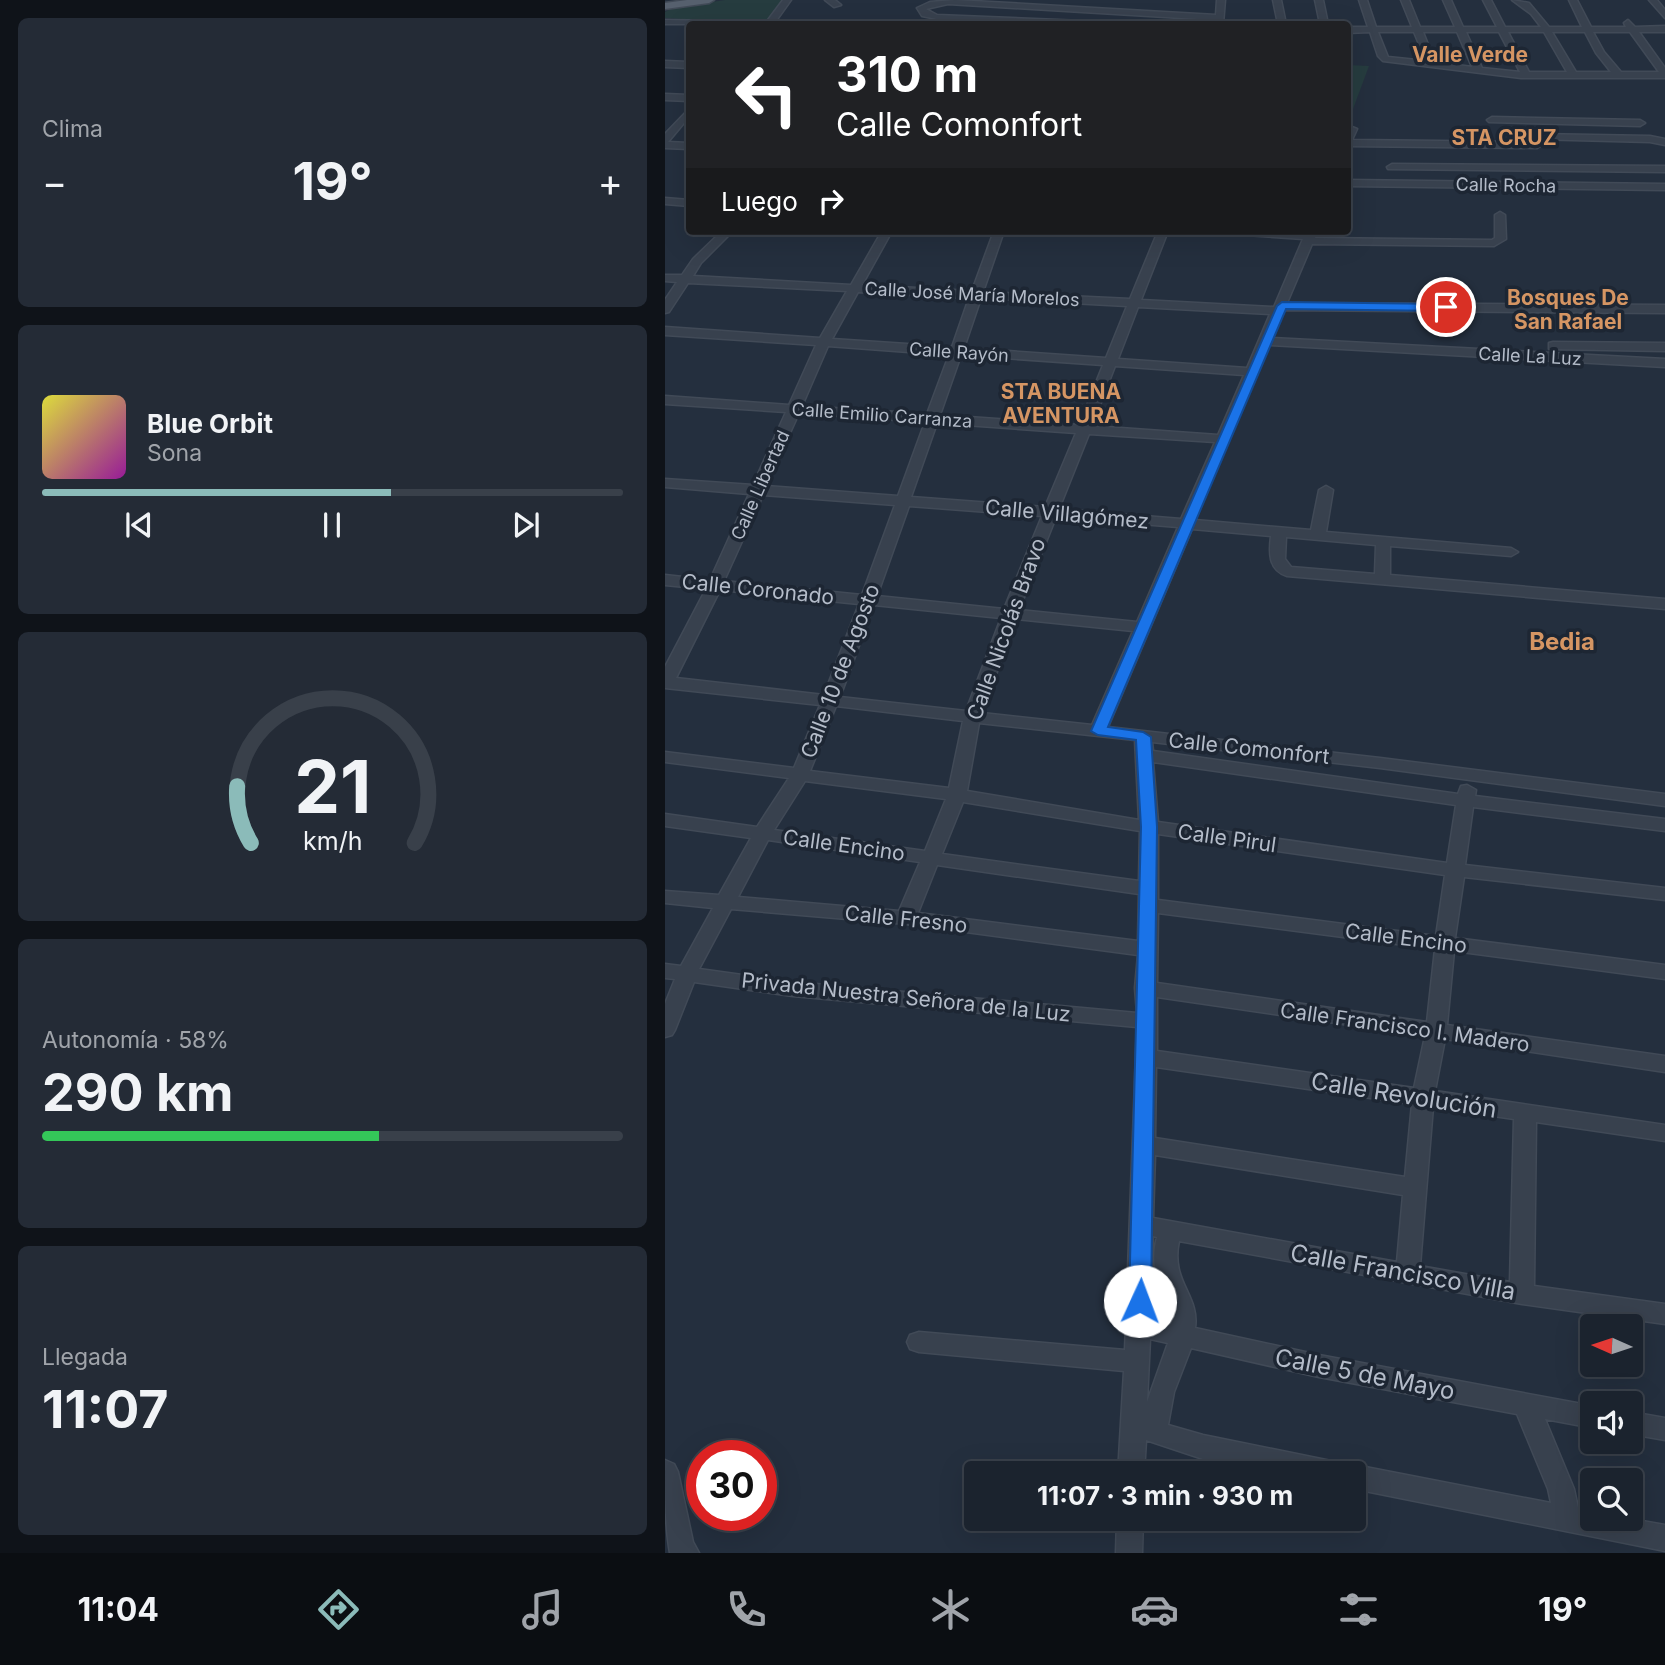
<!DOCTYPE html>
<html lang="es">
<head>
<meta charset="utf-8">
<style>
	:root { --surface:#1b232e; --page:#242b36; --text:#f1f3f6; --muted:#a0a4aa; --line:#39404a; --accent:#8bbbb9 }
	body { margin:0; font-family:Inter,sans-serif; background:var(--page); color:var(--text); height:100vh; display:flex; flex-direction:column; font-size:26px; white-space:nowrap }
	* { box-sizing:border-box; margin:0 }
	p { font-size:23px; color:var(--muted) }
	.icon { flex:none; width:38px; height:38px; fill:none; stroke:currentColor; stroke-width:2; stroke-linecap:round; stroke-linejoin:round }
	.map { position:relative; flex:1; overflow:hidden }
	.sheet { display:flex; flex-direction:column; gap:18px; padding:18px; background:#0f1319; width:665px }
	.sheet>* { flex:none }
	.banner { position:absolute; left:21px; top:21px; width:665px; height:214px; border-radius:7px; box-shadow:0 7px 28px #0002,0 0 0 2px var(--line); background:#202124; color:#fff; overflow:hidden }
	.needle { width:46px; rotate:273deg }
	.tools { position:absolute; left:915px; top:1314px; display:grid; gap:14px }
	.tools a { display:grid; place-items:center; width:63px; height:63px; border-radius:7px; background:var(--surface); box-shadow:0 7px 28px #0002,0 0 0 2px var(--line); font-size:35px }
	.speed { position:absolute; left:21px; top:1440px; display:flex; gap:14px; font-size:35px; font-weight:700; text-align:center }
	.speed>* { display:grid; place-content:center; width:91px; height:91px; border-radius:50%; background:var(--surface); box-shadow:0 7px 28px #0002,0 0 0 2px var(--line); line-height:1 }
	.speed .limit { border:10px solid #d22; background:#fff; color:#111 }
	.pin { position:absolute; display:grid; place-items:center; width:60px; height:60px; color:#fff; margin:-30px; border:4px solid #fff; border-radius:50%; box-shadow:0 2px 7px #0007 }
	.me { position:absolute; width:77px; margin:-38px; rotate:2deg; stroke-linejoin:round; filter:drop-shadow(0 0 5px #0008) }
	.turn { display:flex; align-items:center; gap:24px; height:147px; padding:0 35px; font-size:32px }
	.turn .icon { width:91px; height:91px; stroke-width:2.5 }
	.turn b { display:block; font-size:49px; line-height:60px }
	.then { display:flex; align-items:center; height:66px; padding:0 35px; background:#0003; gap:14px; font-size:26px }
	.big { font-size:52px; font-weight:700; line-height:1.1 }
	.sheet .card { flex:1; display:flex; flex-direction:column; justify-content:center; gap:10px; min-width:0; padding:0 24px; border-radius:10px; background:var(--page) }
	.sheet .dial { align-items:center; gap:0 }
	.dial svg { height:182px; overflow:visible; fill:none; stroke:var(--line); stroke-width:7; stroke-linecap:round; text-anchor:middle }
	.dial text { fill:var(--text); stroke:none }
	.song { display:flex; align-items:center; gap:21px }
	.cover { width:84px; height:84px; border-radius:10px; background:linear-gradient(135deg,hsl(60 70% 55%),hsl(300 70% 35%)) }
	.played { height:7px; border-radius:4px; background:linear-gradient(90deg,var(--accent) 60%,var(--line) 60%) }
	.keys { display:flex; justify-content:space-around; direction:ltr }
	.heat { display:flex; justify-content:space-between; align-items:center; font-size:38px; direction:ltr }
	.charge { height:10px; border-radius:5px; background:linear-gradient(90deg,#34c759 58%,var(--line) 0) }
	.trip { position:absolute; left:299px; top:1461px; width:402px; height:70px; border-radius:7px; background:var(--surface); box-shadow:0 7px 28px #0002,0 0 0 2px var(--line); font-weight:700; line-height:70px; text-align:center }
	.tab-bar { display:flex; height:112px; justify-content:space-around; align-items:center; background:#0b0e12; color:var(--muted) }
	.tab-bar .icon { width:49px; height:49px }
	.tab-bar .on { color:var(--accent) }
	.tab-bar b { font-size:32px; color:var(--text) }
	main { display:flex; flex:1; min-height:0 }
	.map>svg:first-child { display:block }
	.green { fill:#263c3f }
	.lines { fill:none; stroke-linecap:round; stroke-linejoin:round }
	.minor-casing { stroke:#414a57; stroke-width:3 }
	.major-casing { stroke:#414a57; stroke-width:3 }
	.minor { fill:#38414e; fill-rule:evenodd }
	.major { fill:#56606e; fill-rule:evenodd }
	.route { fill:#1a73e8; stroke:#114b97; stroke-width:2 }
	.labels { text-anchor:middle; dominant-baseline:central; stroke-width:7; stroke-linejoin:round; paint-order:stroke }
	.far-street-label { font-size:18px; fill:#b4bcc9; stroke:#1d2633 }
	.far-quarter-label { font-size:21px; font-weight:bold; fill:#d59563; stroke:#1d2633 }
	.street-label { font-size:21px; fill:#b4bcc9; stroke:#1d2633 }
	.quarter-label { font-size:24px; font-weight:bold; fill:#d59563; stroke:#1d2633 }
	.near-street-label { font-size:24px; fill:#b4bcc9; stroke:#1d2633 }
</style>
</head>
<body>
<main>
<section class="sheet">
<div class="card"><p>Clima</p>
<div class="heat"><a>−</a><b class="big">19°</b><a>+</a></div>
</div>
<div class="card">
<div class="song"><i class="cover"></i><div><b>Blue Orbit</b><p>Sona</p></div></div>
<div class="played"></div>
<div class="keys"><svg class="icon" aria-label="previous" viewBox="0 0 24 24"><path d="M18 5L8 12l10 7zM5 5v14"/></svg><svg class="icon" aria-label="pause" viewBox="0 0 24 24"><path d="M8 5v14M16 5v14"/></svg><svg class="icon" aria-label="next" viewBox="0 0 24 24"><path d="M6 5l10 7-10 7zM19 5v14"/></svg></div>
</div>
<div class="card dial"><svg viewBox="0 0 100 80">
<path d="M14 69A42 42 0 1 1 86 69"/>
<path d="M14 69A42 42 0 0 1 8 44" stroke="#8bbbb9"/>
<text x="50" y="56" font-size="32" font-weight="700">21</text>
<text x="50" y="72" font-size="11">km/h</text>
</svg></div>
<div class="card"><p>Autonomía · 58%</p><b class="big">290 km</b><div class="charge"></div></div>
<div class="card"><p>Llegada</p><b class="big">11:07</b></div>
</section>
<div class="map">
<svg width="1000" height="1553" viewBox="0 0 1000 1553">
	<rect width="100%" height="100%" fill="#242f3e"/>
	<g class="green">
		<path d="M60 0H119L99 24 0 18V12L7 8Z"/>
		<path d="M683 65 704 66 688 109H683Z"/>
	</g>
	<g class="lines">
		<g class="minor-casing">
			<g id="minor">
				<path d="M118 0H126L111 21H137L141 24H100Z"/>
				<path d="M160 0H170L176 5 169 7Z"/>
				<path d="M290 0 551 15 552 0H560L558 24H550V20L283 4 261 9 272 15 418 21 422 24 272 19 257 16 252 8 265 2Z"/>
				<path d="M608 0H616L621 24H613Z"/>
				<path d="M650 0H658L663 24H655Z"/>
				<path d="M694 0H702L711 27H747L736 0H744L755 27H790L778 0H786L798 27H832L818 0H826L840 27H876L866 14 847 0 864 3 884 27H917L904 0H912L926 27H961L959 23 963 20 970 27 1000 26V32H974L1000 68V78H856L718 61 713 56 705 32 682 33V27H703ZM713 32H749L761 61 723 57ZM758 32H792L807 67 770 62ZM801 32H834L855 72 817 68ZM843 32H879L902 72H864ZM887 32H920L931 53 946 72H911ZM928 32H965L994 72H956L939 52Z"/>
				<path d="M984 0H992L1000 10V18Z"/>
				<path d="M0 20 46 21 50 24H0Z"/>
				<path d="M0 61 24 62V68L0 67Z"/>
				<path d="M0 94 24 95V101L0 100Z"/>
				<path d="M24 109V117L3 142 24 143V149L0 148V134Z"/>
				<path d="M827 117 975 120 980 123 975 126 824 122 822 120Z"/>
				<path d="M682 125 692 129 687 140 872 142 877 145 872 148 682 146Z"/>
				<path d="M871 134 985 136 1000 139V145L985 142 868 139 866 137Z"/>
				<path d="M727 164 1000 166V172L723 169 722 167Z"/>
				<path d="M682 180 1000 184V190L682 186Z"/>
				<path d="M0 198 24 200V206L0 204Z"/>
				<path d="M835 212 840 215 841 239 829 246 647 244 622 303 1000 305V313L619 310 607 338 1000 359V367L604 345 530 520 646 530 654 490 661 486 668 490 661 532 846 548 853 552 846 556 725 546V575L1000 599V609L622 576C603 570 604 552 606 536L527 529 443 727 715 758 1000 794V806L715 768 487 742 488 751 793 794 796 786 802 785 811 790 810 796 1000 819V831L808 807 800 865 1000 888V900L799 877 790 938 1000 965V979L789 951 782 1025 1000 1056V1072L780 1039 770 1091 1000 1125V1141L871 1122 869 1286 1000 1304V1324L857 1304 514 1241C505 1282 535 1295 530 1328L654 1355 928 1406V1428L880 1419 909 1489 913 1508 928 1511V1519H966L1000 1525V1551L690 1489V1474H611L538 1459 481 1440 479 1474H453L459 1371 254 1352 245 1349 242 1342 245 1335 254 1332 460 1350 472 1027 128 996 29 982 10 1030 7 1035 0 1037V1004L10 979 0 978V964L16 966 48 908 0 903V891L54 895 86 838 0 826V814L92 827 124 778 0 762V752L129 768 155 705 0 688V667L41 589 0 585V575L45 580 84 494 0 487V479L88 485 121 412 0 404V396L124 405 151 345 0 335V327L155 338 182 291 23 283 4 312 0 313V300L12 282 0 281V275H17L28 259 57 231H68L36 263 28 276 186 285 217 231H227L197 285 307 291 329 231H339L318 292 465 299 493 231H503L476 300 609 307 638 239 566 234 561 231H652L650 238 827 240 830 238V215ZM193 292 304 298 287 347 167 339ZM316 298 462 306 441 358 299 348ZM473 307 605 314 582 368 453 359ZM163 346 284 355 262 414 137 406ZM296 355 438 365 414 425 275 415ZM450 366 579 375 553 435 427 426ZM134 413 260 422 233 496 101 486ZM272 423 411 433 380 507 246 497ZM424 434 550 442 516 519 394 509ZM98 495 230 505 197 595 59 581ZM244 506 377 516 339 609 212 596ZM391 517 513 527 472 622 354 610ZM621 537 711 545 710 574 626 567 620 559ZM55 590 194 604 159 695 11 678ZM209 605 336 618 301 711 175 697ZM351 619 468 631 427 725 317 713ZM171 706 298 721 284 788 145 771ZM314 723 470 740 474 820 302 791ZM488 762 791 805 782 863 493 822ZM140 781 281 799 260 851 109 830ZM298 802 475 831 474 881 277 854ZM493 834 780 875 771 936 493 900ZM103 840 255 862 234 911 73 897ZM272 865 474 894 473 941 253 913ZM66 909 241 924 473 955 470 988 472 1013 128 982 34 969ZM493 913 770 949 762 1022 492 983ZM492 997 760 1036 749 1088 492 1051ZM491 1067 747 1104 740 1177 490 1138ZM768 1107 849 1119 845 1282 755 1266ZM490 1155 738 1195 732 1262 488 1218ZM488 1236 492 1237C481 1282 507 1288 506 1323L486 1318ZM485 1339 503 1343 482 1402ZM526 1348 654 1377 852 1414 883 1489 886 1503 690 1465 681 1468 671 1462 538 1435 503 1425 509 1392Z"/>
				<path d="M888 342 1000 343V351L884 349V343Z"/>
				<path d="M966 1412 1000 1418V1440L966 1434Z"/>
				<path d="M0 1460 9 1464 13 1472 28 1542 34 1553H5C0 1526 0 1489 0 1460Z"/>
				<path d="M452 1519H478L477 1553H451Z"/>
			</g>
		</g>
		<g class="major-casing">
			<path id="major" d="M22 0H49L44 3 0 9V3Z"/>
		</g>
		<use href="#minor" class="minor"/>
		<use href="#major" class="major"/>
	</g>
	<path class="route" d="M617 302 781 304 786 307 781 311 621 309 443 727 478 732 486 737 492 827 486 1301 482 1307 475 1310 467 1307 464 1301 476 827 471 740 433 735 426 731 612 306Z"/>
	<g class="labels">
		<g class="far-street-label">
			<text transform="translate(841 185) rotate(1)">Calle Rocha</text>
			<text transform="translate(307 294) rotate(3)">Calle José María Morelos</text>
			<text transform="translate(294 352) rotate(4)">Calle Rayón</text>
			<text transform="translate(865 356) rotate(3)">Calle La Luz</text>
			<text transform="translate(217 415) rotate(4)">Calle Emilio Carranza</text>
			<text transform="translate(95 485) rotate(-66)">Calle Libertad</text>
		</g>
		<g class="far-quarter-label">
			<text x="805" y="54">Valle Verde</text>
			<text x="839" y="137">STA CRUZ</text>
			<text x="903" y="297">Bosques De<tspan x="903" dy="24">San Rafael</tspan></text>
			<text x="396" y="391">STA BUENA<tspan x="396" dy="24">AVENTURA</tspan></text>
		</g>
		<g class="street-label">
			<text transform="translate(402 514) rotate(5)">Calle Villagómez</text>
			<text transform="translate(93 589) rotate(6)">Calle Coronado</text>
			<text transform="translate(341 629) rotate(-70)">Calle Nicolás Bravo</text>
			<text transform="translate(175 671) rotate(-69)">Calle 10 de Agosto</text>
			<text transform="translate(584 748) rotate(6)">Calle Comonfort</text>
			<text transform="translate(562 838) rotate(8)">Calle Pirul</text>
			<text transform="translate(179 845) rotate(8)">Calle Encino</text>
			<text transform="translate(241 919) rotate(6)">Calle Fresno</text>
			<text transform="translate(741 938) rotate(7)">Calle Encino</text>
			<text transform="translate(241 997) rotate(6)">Privada Nuestra Señora de la Luz</text>
			<text transform="translate(740 1027) rotate(8)">Calle Francisco I. Madero</text>
		</g>
		<g class="quarter-label">
			<text x="897" y="641">Bedia</text>
		</g>
		<g class="near-street-label">
			<text transform="translate(739 1095) rotate(9)">Calle Revolución</text>
			<text transform="translate(738 1272) rotate(10)">Calle Francisco Villa</text>
			<text transform="translate(700 1374) rotate(11)">Calle 5 de Mayo</text>
		</g>
	</g>
</svg>
<div class="tools">
<a><svg class="needle" viewBox="-14 -14 28 28"><path d="M0-13l5 13h-10z" fill="#e53935"/><path d="M0 13l5-13h-10z" fill="#a0a4aa"/></svg></a>
<a><svg class="icon" aria-label="sound" viewBox="0 0 24 24"><path d="M4 9h4l5-4v14l-5-4H4zM17 9q2 3 0 6"/></svg></a>
<a><svg class="icon" aria-label="search" viewBox="0 0 24 24"><circle cx="10" cy="10" r="6"/><path d="M15 15l6 6"/></svg></a>
</div>
<div class="speed"><div class="limit">30</div></div>
<div class="pin" style="left:781px;top:307px;background:#d93025"><svg class="icon" aria-label="arrive" viewBox="0 0 24 24"><path d="M6 21V4h12l-3 4 3 4H6"/></svg></div>
<svg class="me" style="left:475px;top:1301px" viewBox="-20 -20 40 40"><circle r="19" fill="#fff"/><path d="M0-13L10 11 0 6-10 11z" fill="#1a73e8"/></svg>
<div class="trip">11:07 · 3 min · 930 m</div>
<div class="banner">
<div class="turn"><svg class="icon" aria-label="left" viewBox="0 0 24 24"><path d="M17 20v-9H6M10 6l-5 5 5 5"/></svg><div><b>310 m</b>Calle Comonfort</div></div>
<div class="then">Luego<svg class="icon" aria-label="right" viewBox="0 0 24 24"><path d="M7 20v-9h11M14 6l5 5-5 5"/></svg></div>
</div>
</div>
</main>
<nav class="tab-bar">
<b>11:04</b>
<svg class="icon on" aria-label="directions" viewBox="0 0 24 24"><path d="M12 3l9 9-9 9-9-9zM9 14v-3h6M13 9l2 2-2 2"/></svg>
<svg class="icon" aria-label="music" viewBox="0 0 24 24"><path d="M9 18V5l10-2v13"/><circle cx="6" cy="18" r="3"/><circle cx="16" cy="16" r="3"/></svg>
<svg class="icon" aria-label="phone" viewBox="0 0 24 24"><path d="M5 4h4l2 5-3 2q2 4 5 5l2-3 5 2v4C11 20 4 13 5 4z"/></svg>
<svg class="icon" aria-label="climate" viewBox="0 0 24 24"><path d="M12 3v18M4 7l16 10M4 17L20 7"/></svg>
<svg class="icon" aria-label="car" viewBox="0 0 24 24"><path d="M5 17H2v-5l4-1 3-4h7l3 4 3 1v5h-3M9 17h6M6 11h13"/><circle cx="7" cy="17" r="2"/><circle cx="17" cy="17" r="2"/></svg>
<svg class="icon" aria-label="filters" viewBox="0 0 24 24"><path d="M4 7h16M4 17h16"/><circle cx="9" cy="7" r="2"/><circle cx="15" cy="17" r="2"/></svg>
<b>19°</b>
</nav>
</body>
</html>
